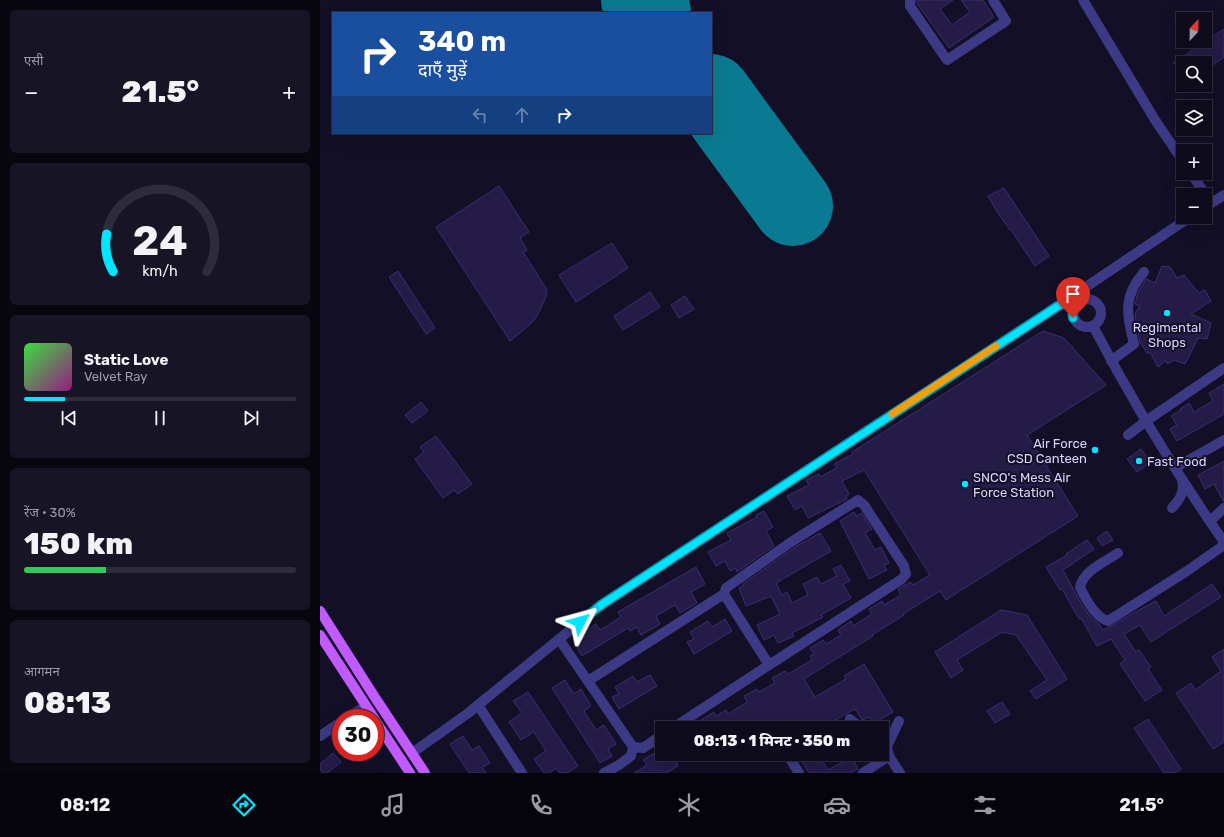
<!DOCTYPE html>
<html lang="hi">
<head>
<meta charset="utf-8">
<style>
	:root { --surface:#0e0b1c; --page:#171425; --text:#f1f3f6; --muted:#9b9ba3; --line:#2e2b3b; --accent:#00e5ff }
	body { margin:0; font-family:Rubik,"Noto Sans Devanagari",sans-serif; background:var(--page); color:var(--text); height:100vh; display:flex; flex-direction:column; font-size:15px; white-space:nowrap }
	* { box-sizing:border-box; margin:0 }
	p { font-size:13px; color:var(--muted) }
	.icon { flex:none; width:22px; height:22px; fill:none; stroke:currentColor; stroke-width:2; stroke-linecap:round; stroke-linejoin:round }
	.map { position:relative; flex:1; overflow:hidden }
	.panel { display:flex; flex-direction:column; gap:10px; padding:10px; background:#08060f; width:320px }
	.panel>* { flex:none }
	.guide { position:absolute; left:12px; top:12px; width:380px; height:122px; border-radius:0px; box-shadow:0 4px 16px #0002,0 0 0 1px var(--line); background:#1a4fa0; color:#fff; overflow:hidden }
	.needle { width:26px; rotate:22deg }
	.fabs { position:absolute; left:856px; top:12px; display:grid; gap:8px }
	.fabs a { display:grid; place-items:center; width:36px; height:36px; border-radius:0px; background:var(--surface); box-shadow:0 4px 16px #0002,0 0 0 1px var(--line); font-size:20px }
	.speed { position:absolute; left:12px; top:709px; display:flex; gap:8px; font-size:20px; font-weight:700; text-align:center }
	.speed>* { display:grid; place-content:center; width:52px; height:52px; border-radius:50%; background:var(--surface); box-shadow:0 4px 16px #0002,0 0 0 1px var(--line); line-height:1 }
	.speed .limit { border:6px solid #d22; background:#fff; color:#111 }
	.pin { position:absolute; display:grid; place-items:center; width:34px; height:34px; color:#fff; margin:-41px -17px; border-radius:50% 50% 50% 0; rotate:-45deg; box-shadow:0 0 4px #0007 }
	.pin .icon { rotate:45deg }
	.me { position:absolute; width:44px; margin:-22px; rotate:51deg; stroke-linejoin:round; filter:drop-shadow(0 0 3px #0008) }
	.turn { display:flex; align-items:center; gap:14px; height:84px; padding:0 20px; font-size:18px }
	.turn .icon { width:52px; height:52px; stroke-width:2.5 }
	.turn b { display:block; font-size:28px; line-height:34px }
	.lanes { display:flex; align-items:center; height:38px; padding:0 20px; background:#0003; justify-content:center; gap:20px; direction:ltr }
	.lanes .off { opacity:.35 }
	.big { font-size:30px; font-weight:800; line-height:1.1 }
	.panel .tile { flex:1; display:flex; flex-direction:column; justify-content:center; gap:6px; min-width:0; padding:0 14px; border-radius:6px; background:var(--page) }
	.panel .dial { align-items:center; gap:0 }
	.dial svg { height:104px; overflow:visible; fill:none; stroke:var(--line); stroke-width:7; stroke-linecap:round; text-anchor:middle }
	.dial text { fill:var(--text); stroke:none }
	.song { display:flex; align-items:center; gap:12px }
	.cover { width:48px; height:48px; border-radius:6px; background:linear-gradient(135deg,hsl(120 70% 55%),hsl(310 70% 35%)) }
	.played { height:4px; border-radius:2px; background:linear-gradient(90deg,var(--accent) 15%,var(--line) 15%) }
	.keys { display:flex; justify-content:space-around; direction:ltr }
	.heat { display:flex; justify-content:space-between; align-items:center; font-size:22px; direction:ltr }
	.charge { height:6px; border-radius:3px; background:linear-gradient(90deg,#34c759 30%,var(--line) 0) }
	.trip { position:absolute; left:335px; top:721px; width:234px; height:40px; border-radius:0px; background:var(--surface); box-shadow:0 4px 16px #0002,0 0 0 1px var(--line); font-weight:800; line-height:40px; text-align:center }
	.tab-bar { display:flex; height:64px; justify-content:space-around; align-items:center; background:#06040b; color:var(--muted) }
	.tab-bar .icon { width:28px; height:28px }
	.tab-bar .active { color:var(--accent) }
	.tab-bar b { font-size:18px; color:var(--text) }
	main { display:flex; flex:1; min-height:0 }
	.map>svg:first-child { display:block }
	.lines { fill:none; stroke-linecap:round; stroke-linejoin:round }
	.runway { stroke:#0a7a92; stroke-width:80 }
	.building { fill:#241b47; stroke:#3b2d73 }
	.minor { stroke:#3d3a85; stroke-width:10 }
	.major { stroke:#c25bff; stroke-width:10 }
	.route-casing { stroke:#0095a6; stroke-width:10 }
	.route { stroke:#00e5ff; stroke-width:7 }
	.slow { stroke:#f59e0b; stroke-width:7 }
	.poi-dot { fill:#00e5ff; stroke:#130f26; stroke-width:1.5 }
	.labels { text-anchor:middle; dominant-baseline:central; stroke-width:4; stroke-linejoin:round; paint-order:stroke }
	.poi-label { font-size:13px; fill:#d9d4ff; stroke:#130f26; text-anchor:start }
</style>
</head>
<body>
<main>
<section class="panel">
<div class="tile"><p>एसी</p>
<div class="heat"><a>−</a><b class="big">21.5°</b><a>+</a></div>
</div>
<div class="tile dial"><svg viewBox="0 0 100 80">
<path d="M14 69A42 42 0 1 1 86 69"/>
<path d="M14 69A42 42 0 0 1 9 40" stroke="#00e5ff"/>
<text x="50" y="56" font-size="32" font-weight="700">24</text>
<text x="50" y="72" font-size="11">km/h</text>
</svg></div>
<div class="tile">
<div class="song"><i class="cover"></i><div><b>Static Love</b><p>Velvet Ray</p></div></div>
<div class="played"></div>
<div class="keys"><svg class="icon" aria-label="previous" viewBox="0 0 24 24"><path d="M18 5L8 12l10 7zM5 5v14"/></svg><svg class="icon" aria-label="pause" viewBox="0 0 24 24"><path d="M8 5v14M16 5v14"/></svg><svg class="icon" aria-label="next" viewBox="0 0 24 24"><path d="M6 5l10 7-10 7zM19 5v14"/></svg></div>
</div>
<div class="tile"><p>रेंज · 30%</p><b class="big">150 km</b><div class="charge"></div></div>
<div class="tile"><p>आगमन</p><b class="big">08:13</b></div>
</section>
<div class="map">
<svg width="904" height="773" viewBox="0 0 904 773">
	<rect width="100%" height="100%" fill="#130f26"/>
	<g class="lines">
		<g class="runway">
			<path d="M321 0 331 13"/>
			<path d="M391 94 473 206"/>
		</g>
	</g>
	<g class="building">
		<path d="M596 0H633L620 9 632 25 650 12 641 0H663L674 17 629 48 596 2Z"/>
		<path d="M904 29V57L887 69 885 63H853Z"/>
		<path d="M179 186 209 232 200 238 207 250 203 252 226 288 227 294 220 310 215 319 206 328 190 341 116 227Z"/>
		<path d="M684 188 729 256 715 266 691 230H690L676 210 668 196Z"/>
		<path d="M292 243 308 268 256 302 239 275Z"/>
		<path d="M842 266 850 267 857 278 864 275 879 293 885 290 891 301 871 314 891 323 887 339 878 338 865 364 854 360 848 364 845 361 838 367 830 352 828 354 820 343 815 314 820 306 815 304 816 300 818 293 826 279 835 283Z"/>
		<path d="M78 271 115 328 106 334 69 277Z"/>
		<path d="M330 292 340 307 303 330 294 316Z"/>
		<path d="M365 296 374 309 359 318 351 305Z"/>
		<path d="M723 331 744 338 786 385 707 435 758 516 626 600 620 591 583 614 584 615 552 635 553 636 484 679 495 697 526 679 524 676 544 664 573 712 553 724 549 717 542 720 535 709 502 728H386L381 720 394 712 396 716 406 710 408 714 427 702 424 696 437 689 439 692 455 683 452 678 465 671 468 674 492 660 490 656 494 654 490 648 503 640 506 644 521 635 518 630 531 621 533 626 552 614 549 609 562 601 564 605 581 595 578 589 591 582 593 585 610 575 544 470 522 481 529 494 526 496 527 499 488 518 482 506 475 510 467 496 489 485 486 480 499 474 500 477 517 468 514 464 533 454 532 452Z"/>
		<path d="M904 384V414L857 441 850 429 857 425 851 416 861 410 860 409 869 403 874 412 893 401 889 393Z"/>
		<path d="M101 402 108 411 92 423 85 415Z"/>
		<path d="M116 436 152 484 138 494 134 490 123 498 95 459 104 452 100 447Z"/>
		<path d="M821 449 831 462 817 472 807 459Z"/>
		<path d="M904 461V502L894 484 885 489 878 475Z"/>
		<path d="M444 511 453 527 446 531 454 546 417 572 416 568 410 571 405 561 396 566 388 552 411 540 407 533 437 517 436 515Z"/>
		<path d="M534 512 536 516 542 513 552 529 545 533 555 550 561 547 569 563 564 565 567 570 549 579 520 521Z"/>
		<path d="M787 531 793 540 782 546 777 538Z"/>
		<path d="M500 533 511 551 456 583 462 595 467 592 472 603 488 595 483 584 497 577 501 584 517 576 513 569 521 565 530 581 523 584 531 598 501 615 503 617 472 633 474 636 458 643 454 635 444 640 437 625 460 614 451 596 426 606 419 588 423 586V584L475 547Z"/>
		<path d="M767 540 774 549 743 570 762 605 770 616 779 624 783 630 791 626 815 612 836 601 844 616 892 584 901 597 831 642 820 625 804 634 816 652 819 650 831 667 828 669 842 690 825 701 800 664 805 660 791 639 777 646 761 618 759 619 742 589 740 590 726 567 747 555 746 554Z"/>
		<path d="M376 567 385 584 371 592 377 603 360 613 355 605 336 616 340 624 321 635 317 627 310 631 308 628 262 656 255 645 262 641 258 635 276 624 280 630 301 617 298 612Z"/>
		<path d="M681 610 707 615 747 679 716 699 710 691 727 680 696 635 682 632 637 660 643 670 631 678 615 652Z"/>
		<path d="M405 619 412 631 374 654 367 642 374 639 370 632 388 621 392 627Z"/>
		<path d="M904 649V742L893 749 856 693 871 683 875 690 901 671 892 657Z"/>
		<path d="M330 675 337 686 299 709 292 697 299 694 295 687 313 676 317 682Z"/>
		<path d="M245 680 254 694 261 689 271 706 264 711 276 730 284 725 296 744 288 749 292 756 280 763 232 688Z"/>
		<path d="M208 692 258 766 247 773H240L236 768 229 773H224L214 759 226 751 214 732 201 740 189 722 202 713 193 701Z"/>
		<path d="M682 702 690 714 675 723 667 711Z"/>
		<path d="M828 719 861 769 854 773H844L814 728Z"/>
		<path d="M143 736 152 750 159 746 170 763 162 767 166 773H149L130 744Z"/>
		<path d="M336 752 338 756 342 754H371L356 763 358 766 346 773H314L327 765 323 760Z"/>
		<path d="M13 753 21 762 7 773H3L0 769V764Z"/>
		<path d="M477 754H498L508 770 532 757 538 769 531 773H489Z"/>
	</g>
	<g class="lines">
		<g class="minor">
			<path d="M590 0V6L627 60 686 21 673 0"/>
			<path d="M763 0 835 120 863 161"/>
			<path d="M871 173 891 203"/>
			<path d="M885 207 904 195"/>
			<circle cx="767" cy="313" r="14"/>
			<path d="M773 326C812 401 856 473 904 542"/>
			<path d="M791 361 814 344C807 313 802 298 824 272"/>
			<path d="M808 435 826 421 904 368"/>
			<path d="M855 468 904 440"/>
			<path d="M852 508C860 499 865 492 862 480"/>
			<path d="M890 521 904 508"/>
			<path d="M798 553C785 562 764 570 760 587 765 598 775 617 788 621L867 571 904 545"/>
			<path d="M404 594 406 588 471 542 538 500 544 505 584 566 586 574 582 579 449 665"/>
			<path d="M239 639 313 747 311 756 299 765 284 773"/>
			<path d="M268 681 404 594 449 665 353 728"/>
			<path d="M158 705 202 773"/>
			<path d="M27 718 46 706"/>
			<path d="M530 719 541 728"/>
			<path d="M0 736 21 722"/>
			<path d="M313 747 323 748 342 735"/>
			<path d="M92 753 147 714 281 605 742 303 870 217"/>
			<path d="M467 754 479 773"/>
			<path d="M569 756 567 746 579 721"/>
			<path d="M543 773 569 756 580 773"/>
		</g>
		<g class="major">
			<path d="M0 611 54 696 105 773"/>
			<path d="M0 635 54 718"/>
			<path d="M55 720 90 773"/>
		</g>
	</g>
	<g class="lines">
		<g class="route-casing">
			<path id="route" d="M260 622 281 605 738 306 753 300 763 299C755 303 751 309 753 318"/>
		</g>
		<use href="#route" class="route"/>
		<path class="slow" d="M572 414 676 346"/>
	</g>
	<g class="poi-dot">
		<circle cx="847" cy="313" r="4"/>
		<circle cx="775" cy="450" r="4"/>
		<circle cx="819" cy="461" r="4"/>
		<circle cx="645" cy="484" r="4"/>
	</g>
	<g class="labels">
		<g class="poi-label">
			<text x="847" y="327" text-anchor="middle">Regimental<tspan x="847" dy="15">Shops</tspan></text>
			<text x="767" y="443" text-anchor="end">Air Force<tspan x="767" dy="15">CSD Canteen</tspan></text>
			<text x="827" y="461">Fast Food</text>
			<text x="653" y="477">SNCO's Mess Air<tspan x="653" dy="15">Force Station</tspan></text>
		</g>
	</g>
</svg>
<div class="fabs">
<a><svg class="needle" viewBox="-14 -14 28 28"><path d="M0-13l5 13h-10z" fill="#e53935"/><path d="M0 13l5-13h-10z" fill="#9b9ba3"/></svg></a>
<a><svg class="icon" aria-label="search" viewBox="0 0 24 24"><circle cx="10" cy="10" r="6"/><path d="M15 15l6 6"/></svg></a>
<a><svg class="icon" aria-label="layers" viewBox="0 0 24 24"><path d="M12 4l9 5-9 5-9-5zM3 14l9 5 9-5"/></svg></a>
<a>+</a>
<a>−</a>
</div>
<div class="speed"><div class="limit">30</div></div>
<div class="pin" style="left:753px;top:318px;background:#d93025"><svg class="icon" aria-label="arrive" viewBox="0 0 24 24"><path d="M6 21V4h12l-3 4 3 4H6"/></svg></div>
<svg class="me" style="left:260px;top:622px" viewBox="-20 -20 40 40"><path d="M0-17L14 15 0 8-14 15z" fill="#00e5ff" stroke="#fff" stroke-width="4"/></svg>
<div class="trip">08:13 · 1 मिनट · 350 m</div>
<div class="guide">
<div class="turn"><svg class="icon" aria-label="right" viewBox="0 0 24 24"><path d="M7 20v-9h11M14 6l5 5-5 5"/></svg><div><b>340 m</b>दाएँ मुड़ें</div></div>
<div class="lanes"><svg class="icon off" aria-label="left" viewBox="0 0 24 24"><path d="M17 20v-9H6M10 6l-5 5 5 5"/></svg><svg class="icon off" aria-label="ahead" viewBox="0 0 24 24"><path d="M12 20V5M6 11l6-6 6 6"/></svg><svg class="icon" aria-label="right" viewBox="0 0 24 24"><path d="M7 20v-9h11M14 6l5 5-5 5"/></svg></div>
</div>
</div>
</main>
<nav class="tab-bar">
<b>08:12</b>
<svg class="icon active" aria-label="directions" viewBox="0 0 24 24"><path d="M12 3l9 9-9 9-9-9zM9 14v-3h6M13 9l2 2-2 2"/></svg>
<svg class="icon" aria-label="music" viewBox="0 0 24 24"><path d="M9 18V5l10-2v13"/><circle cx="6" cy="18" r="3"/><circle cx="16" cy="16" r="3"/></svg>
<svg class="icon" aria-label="phone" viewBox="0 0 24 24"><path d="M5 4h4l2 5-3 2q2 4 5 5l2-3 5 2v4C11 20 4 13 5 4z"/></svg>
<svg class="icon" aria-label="climate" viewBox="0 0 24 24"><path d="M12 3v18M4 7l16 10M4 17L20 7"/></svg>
<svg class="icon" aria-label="car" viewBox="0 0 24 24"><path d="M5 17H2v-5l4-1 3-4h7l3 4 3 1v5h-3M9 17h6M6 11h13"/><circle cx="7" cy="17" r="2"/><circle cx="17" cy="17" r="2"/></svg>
<svg class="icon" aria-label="filters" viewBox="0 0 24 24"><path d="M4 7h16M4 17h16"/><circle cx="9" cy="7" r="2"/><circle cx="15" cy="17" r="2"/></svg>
<b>21.5°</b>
</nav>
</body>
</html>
